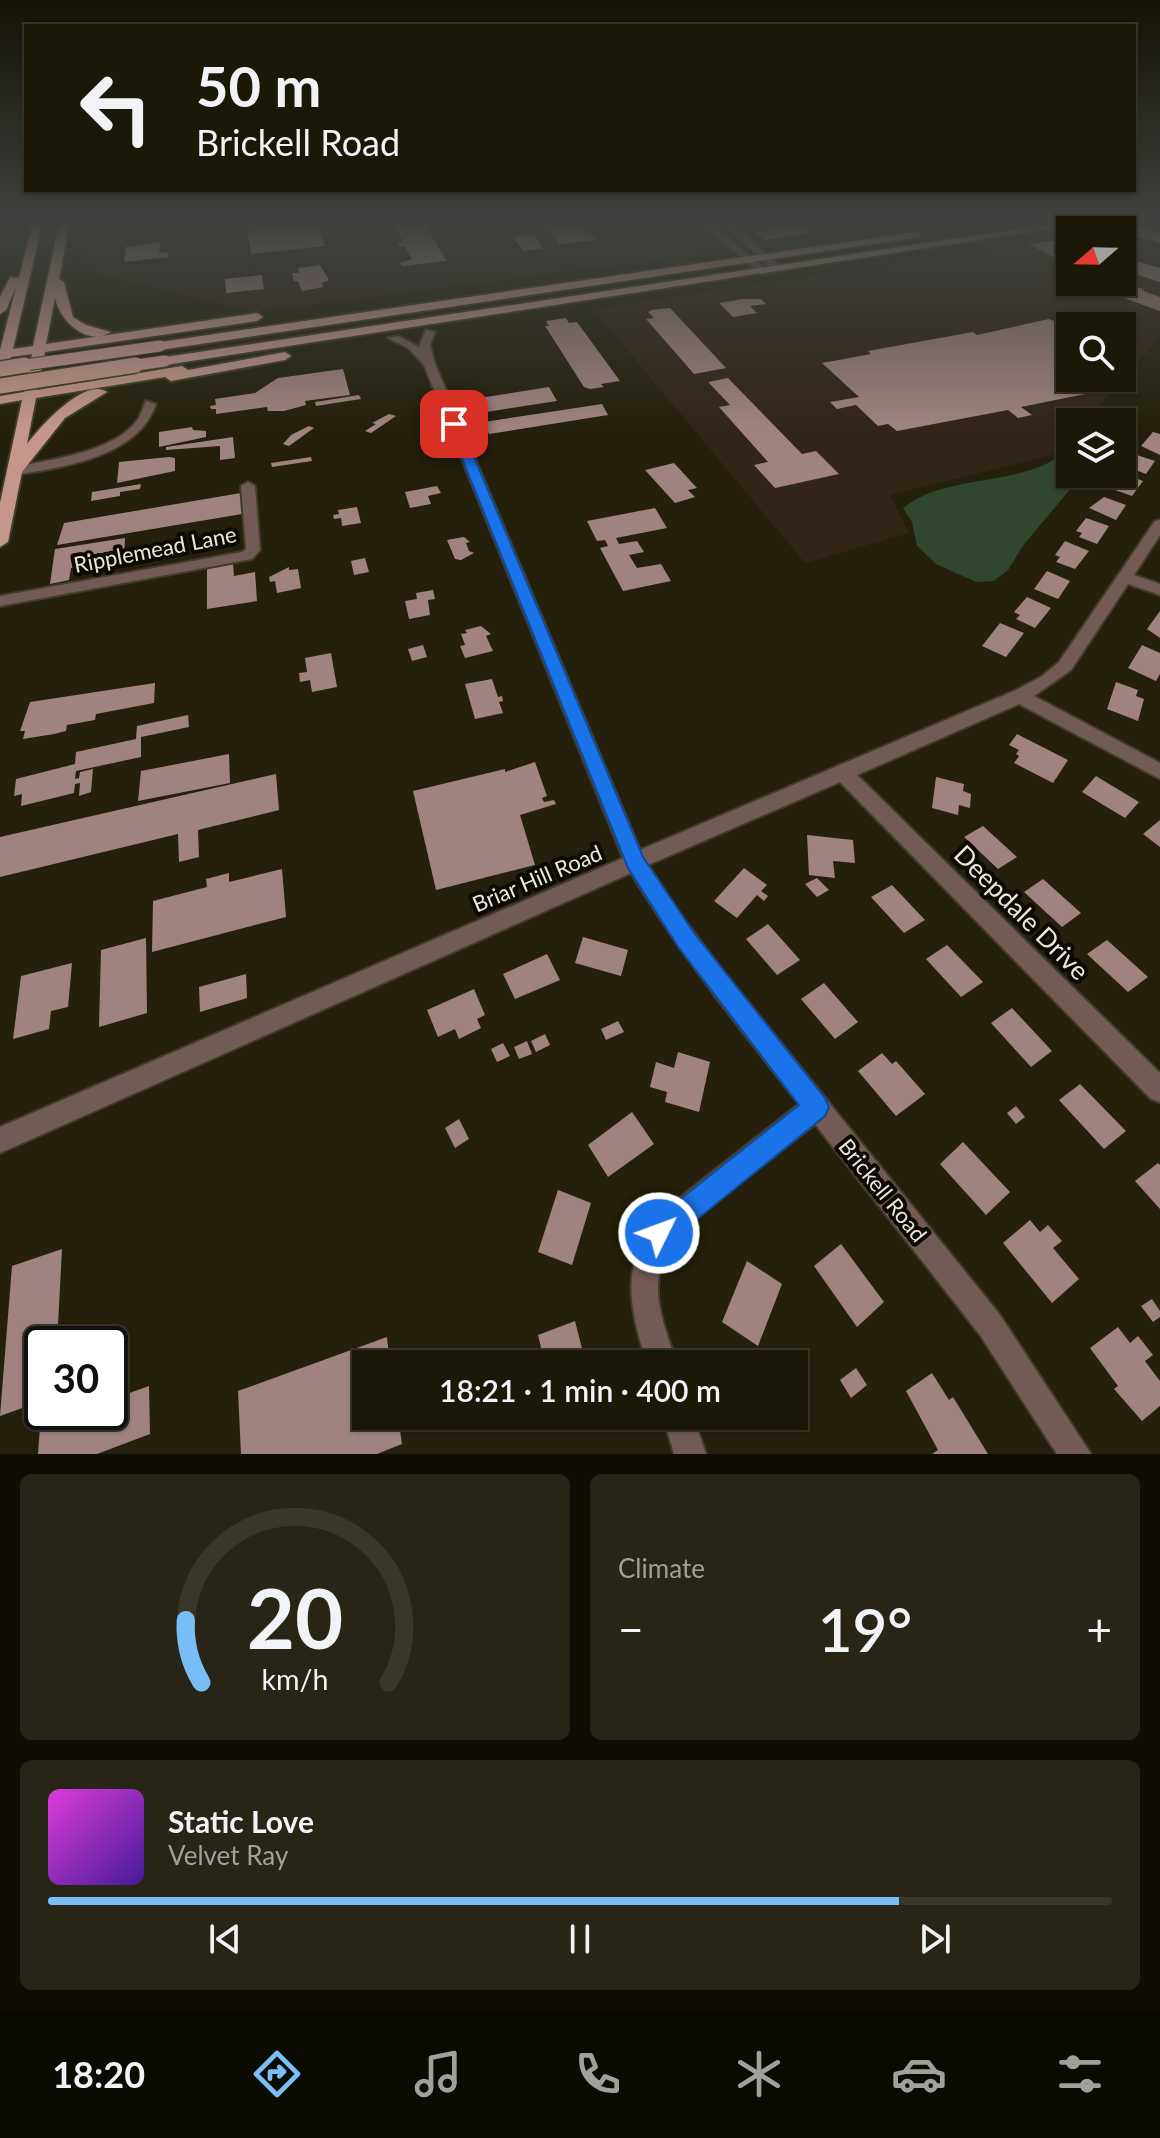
<!DOCTYPE html>
<html lang="en">
<head>
<meta charset="utf-8">
<style>
	:root { --surface:#1b1808; --page:#282516; --text:#f1f3f6; --muted:#a0a09c; --line:#393729; --accent:#78bff7 }
	body { margin:0; font-family:Lato,sans-serif; background:var(--page); color:var(--text); height:100vh; display:flex; flex-direction:column; font-size:30px; white-space:nowrap }
	* { box-sizing:border-box; margin:0 }
	p { font-size:26px; color:var(--muted) }
	.icon { flex:none; width:44px; height:44px; fill:none; stroke:currentColor; stroke-width:2; stroke-linecap:round; stroke-linejoin:round }
	.map { position:relative; height:1454px; overflow:hidden }
	.drawer { display:flex; flex-direction:column; gap:20px; padding:20px; background:#0f0d04; flex:1 }
	.drawer>* { flex:none }
	.guide { position:absolute; left:24px; top:24px; width:1112px; height:168px; border-radius:0px; box-shadow:0 2px 6px #0004,0 0 0 2px var(--line); background:#1b1808; color:var(--text); overflow:hidden }
	.needle { width:52px; rotate:250deg }
	.fabs { position:absolute; left:1056px; top:216px; display:grid; gap:16px }
	.fabs a { display:grid; place-items:center; width:80px; height:80px; border-radius:0px; background:var(--surface); box-shadow:0 2px 6px #0004,0 0 0 2px var(--line); font-size:40px }
	.speed { position:absolute; left:24px; top:1326px; display:flex; gap:16px; font-size:40px; font-weight:700; text-align:center }
	.speed>* { display:grid; place-content:center; width:104px; height:104px; border-radius:50%; background:var(--surface); box-shadow:0 2px 6px #0004,0 0 0 2px var(--line); line-height:1 }
	.speed .limit { border:4px solid #111; border-radius:12px; background:#fff; color:#111 }
	.pin { position:absolute; display:grid; place-items:center; width:68px; height:68px; color:#fff; margin:-34px; border-radius:16px; box-shadow:0 4px 12px #0006 }
	.me { position:absolute; width:88px; margin:-44px; rotate:48deg; stroke-linejoin:round; filter:drop-shadow(0 0 6px #0008) }
	.turn { display:flex; align-items:center; gap:28px; height:168px; padding:0 40px; font-size:36px }
	.turn .icon { width:104px; height:104px; stroke-width:2.5 }
	.turn b { display:block; font-size:56px; line-height:68px }
	.big { font-size:60px; font-weight:600; line-height:1.1 }
	.drawer .widget { flex:1; display:flex; flex-direction:column; justify-content:center; gap:12px; min-width:0; padding:0 28px; border-radius:12px; background:var(--page) }
	.drawer .dial { align-items:center; gap:0 }
	.dial svg { height:208px; overflow:visible; fill:none; stroke:var(--line); stroke-width:7; stroke-linecap:round; text-anchor:middle }
	.dial text { fill:var(--text); stroke:none }
	.song { display:flex; align-items:center; gap:24px }
	.cover { width:96px; height:96px; border-radius:12px; background:linear-gradient(135deg,hsl(300 70% 55%),hsl(260 70% 35%)) }
	.played { height:8px; border-radius:4px; background:linear-gradient(90deg,var(--accent) 80%,var(--line) 80%) }
	.keys { display:flex; justify-content:space-around; direction:ltr }
	.heat { display:flex; justify-content:space-between; align-items:center; font-size:44px; direction:ltr }
	.drawer .tiles { flex:1; display:grid; gap:20px; grid-template-columns:1fr 1fr }
	.widget:last-child { grid-column:span 2 }
	.trip { position:absolute; left:352px; top:1350px; width:456px; height:80px; border-radius:0px; background:var(--surface); box-shadow:0 2px 6px #0004,0 0 0 2px var(--line); font-weight:600; line-height:80px; text-align:center }
	.tabs { display:flex; height:128px; justify-content:space-around; align-items:center; background:#0b0a03; color:var(--muted) }
	.tabs .icon { width:56px; height:56px }
	.tabs .on { color:var(--accent) }
	.tabs b { font-size:36px; color:var(--text) }
	.map>svg:first-child { display:block }
	.commercial { fill:#312517; fill-rule:evenodd }
	.green { fill:#30462e }
	.building { fill:#a08380 }
	.lines { fill:none; stroke-linecap:round; stroke-linejoin:round }
	.street-casing { stroke:#403c28; stroke-width:4 }
	.primary-casing { stroke:#403c28; stroke-width:4 }
	.street { fill:#725b56; fill-rule:evenodd }
	.primary { fill:#c5978b; fill-rule:evenodd }
	.primary-bridge-far1-casing { stroke:#403c28; stroke-width:13; stroke-linecap:butt }
	.primary-bridge-casing { stroke:#403c28; stroke-width:18; stroke-linecap:butt }
	.primary-bridge-far1 { stroke:#c5978b; stroke-width:11 }
	.primary-bridge { stroke:#c5978b; stroke-width:15 }
	.route { fill:#1a73e8; stroke:#114b97; stroke-width:2 }
	.labels { text-anchor:middle; dominant-baseline:central; stroke-width:8; stroke-linejoin:round; paint-order:stroke }
	.street-label { font-size:22px; fill:#ebe8db; stroke:#0c0a03 }
	.near-street-label { font-size:26px; fill:#ebe8db; stroke:#0c0a03 }
</style>
</head>
<body>
<div class="map">
<svg width="1160" height="1454" viewBox="0 0 1160 1454">
	<rect width="100%" height="100%" fill="#24200b"/>
	<g class="commercial">
		<path d="M85 225H932L256 312 89 272 81 262Z"/>
		<path d="M1160 225V337L1085 422H1070V437L1052 455 890 495 909 533 805 563 593 309 1070 236V282H1122V230H1107ZM1070 326H1122V378H1070Z"/>
	</g>
	<path class="green" d="M1070 447V474H1083L1025 543 1008 570 994 581 976 582 936 564 917 546 912 522 903 508C949 471 1030 489 1070 447Z"/>
	<g class="building">
		<path d="M301 225H318L325 246 251 254 247 231Z"/>
		<path d="M394 225H425L447 261 402 266 400 263 412 259 405 246 400 247 398 243 403 242Z"/>
		<path d="M543 225H582L596 240 560 244Z"/>
		<path d="M772 225H801L811 233 765 240 755 232 776 229Z"/>
		<path d="M1138 227 1160 233V243L1125 233Z"/>
		<path d="M534 234 543 248 524 251 512 237Z"/>
		<path d="M1058 240 1070 246V261L1062 262 1029 244Z"/>
		<path d="M160 242 159 253 168 252V257L124 262 126 247Z"/>
		<path d="M1122 257 1160 268V282L1122 270Z"/>
		<path d="M320 265 329 280 322 283 323 287 302 291 298 281H294L292 273H299L298 268Z"/>
		<path d="M262 275 264 289 226 293 225 279Z"/>
		<path d="M1079 282H1117L1144 289 1141 290 1160 297V311Z"/>
		<path d="M743 299H761L766 304 750 306 757 313 733 317 719 303Z"/>
		<path d="M670 308 726 368 694 374 646 319 654 318 648 312 651 310Z"/>
		<path d="M566 318 569 323 577 322 620 381 601 384 604 387 590 389 584 387 545 326H549L546 321Z"/>
		<path d="M1049 319 1070 327V378L1095 392 1021 407 1032 415 1018 418 1008 410 897 431 888 424 878 426 856 405 837 409 830 402 859 397 822 363 871 354 868 351 973 332 977 335Z"/>
		<path d="M343 369 350 395 305 401 306 405 284 411H268L267 407 216 414V409H211L210 406 216 405 215 399 255 393 278 378Z"/>
		<path d="M728 378 802 454 816 451 839 474 775 488 754 465 768 462 719 407 730 405 708 382Z"/>
		<path d="M549 387 557 401 473 414 467 400Z"/>
		<path d="M359 395 361 399 316 406 315 402Z"/>
		<path d="M602 404 608 415 489 434 484 422Z"/>
		<path d="M389 414 396 416 371 433 365 431 376 424 372 423Z"/>
		<path d="M309 426 314 428 289 446 283 444 291 435Z"/>
		<path d="M192 427 193 430 206 431V437L159 447V432Z"/>
		<path d="M1153 432 1160 434V455L1141 446Z"/>
		<path d="M233 437 235 458 220 460V446L166 450V447Z"/>
		<path d="M1134 454 1155 461 1146 474 1125 466Z"/>
		<path d="M169 457 175 458V471L117 483 119 462Z"/>
		<path d="M311 457 312 461 272 467 271 463Z"/>
		<path d="M674 463 697 488 688 490 695 497 675 503 645 470Z"/>
		<path d="M1122 473 1143 481 1132 496 1115 490 1117 486 1112 484Z"/>
		<path d="M141 484 140 489 120 492V496L91 501 92 492Z"/>
		<path d="M437 486 441 493 428 496 431 504 410 508 405 492Z"/>
		<path d="M241 493V498L245 497 246 508 242 509V514L57 545 64 523Z"/>
		<path d="M1104 497 1126 505 1116 520 1089 508Z"/>
		<path d="M357 507 361 523 342 526 341 518 334 519 333 515 339 514 338 510Z"/>
		<path d="M655 508 667 528 616 538 619 544 637 541 644 552 629 555 637 568 661 564 671 581 623 591 600 548 608 546 605 540 597 541 587 521Z"/>
		<path d="M1086 518 1109 526 1097 544 1079 537 1082 533 1076 531Z"/>
		<path d="M464 537 470 542 466 543 469 551 474 553 461 560 455 559 447 540Z"/>
		<path d="M125 538 124 558 71 568 69 580 50 584 55 549Z"/>
		<path d="M1065 541 1089 551 1075 569 1056 562 1060 557 1055 555Z"/>
		<path d="M365 558 369 572 354 575 351 561Z"/>
		<path d="M233 564 234 576 255 572 257 601 207 609V568Z"/>
		<path d="M289 567V570L298 569 301 588 277 593 275 581 270 582 269 577Z"/>
		<path d="M1047 571 1070 581 1058 599 1034 589Z"/>
		<path d="M433 590 435 599 428 600 430 615 409 619 405 601 417 599 416 593Z"/>
		<path d="M1027 597 1051 608 1035 628 1016 619 1020 615 1014 612Z"/>
		<path d="M1160 611V638L1147 629Z"/>
		<path d="M1000 623 1024 633 1006 657 982 646Z"/>
		<path d="M481 626 491 634 486 636 493 651 465 658 460 646 465 645 461 634 467 633 465 630Z"/>
		<path d="M423 645 427 657 412 661 408 649Z"/>
		<path d="M1142 645 1160 653V674L1156 681 1128 668Z"/>
		<path d="M331 653 337 687 312 692 310 680 300 682 299 673 307 672 305 658Z"/>
		<path d="M492 679 498 697 502 696 503 701 499 702 503 713 475 719 465 684Z"/>
		<path d="M1116 682 1138 690 1136 696 1144 699 1138 721 1107 709Z"/>
		<path d="M155 683 154 703 96 714 95 720 67 725 66 731 54 734 23 739 25 731H20L30 702Z"/>
		<path d="M188 715 189 727 141 737V757L76 771 75 779 79 778 80 772 93 769 91 792 79 796 80 783 75 784 74 793 21 806 22 794 14 796 16 779 75 764 76 752 136 739 137 726Z"/>
		<path d="M1017 734 1068 760 1053 783 1014 763 1019 756 1016 754 1019 750 1009 745Z"/>
		<path d="M229 754 230 783 138 801 141 771Z"/>
		<path d="M535 762 547 796 542 798 544 802 554 800 556 804 520 815 535 865 436 890 413 791 505 769V772Z"/>
		<path d="M276 774 279 810 198 830 199 857 179 862 178 834 0 877V837Z"/>
		<path d="M1096 776 1139 802 1125 818 1082 792Z"/>
		<path d="M936 777 964 784 963 791 971 794 970 808 959 805 958 815 932 808Z"/>
		<path d="M1160 820V847L1143 834Z"/>
		<path d="M983 826 1017 857 998 869 964 837Z"/>
		<path d="M807 835 853 840 855 863 833 861 835 878 809 875Z"/>
		<path d="M744 868 767 885 761 891 768 896 764 901 757 895 737 918 714 901Z"/>
		<path d="M282 869 286 917 152 952 153 901 207 887 206 879 229 873V882Z"/>
		<path d="M817 878 829 890 817 897 805 884Z"/>
		<path d="M1043 879 1081 913 1062 927 1024 892Z"/>
		<path d="M892 885 925 920 904 933 871 897Z"/>
		<path d="M768 924 800 960 777 975 746 939Z"/>
		<path d="M583 937 628 950 621 976 575 963Z"/>
		<path d="M146 938 147 1013 99 1027 101 950Z"/>
		<path d="M1107 940 1148 977 1128 992 1087 954Z"/>
		<path d="M947 945 983 982 961 997 926 959Z"/>
		<path d="M547 954 560 980 515 999 503 974Z"/>
		<path d="M72 963 68 1007 51 1011 49 1029 13 1039 21 976Z"/>
		<path d="M246 974 247 998 200 1012 199 987Z"/>
		<path d="M824 983 858 1022 835 1039 801 999Z"/>
		<path d="M474 989 485 1015 477 1019 481 1028 459 1039 455 1029 438 1037 427 1010Z"/>
		<path d="M1012 1008 1052 1051 1031 1067 991 1023Z"/>
		<path d="M618 1021 624 1032 606 1040 601 1029Z"/>
		<path d="M545 1034 550 1045 536 1052 531 1041Z"/>
		<path d="M527 1041 532 1054 519 1059 514 1047Z"/>
		<path d="M503 1043 510 1056 497 1062 491 1049Z"/>
		<path d="M678 1052 710 1062 699 1112 665 1102 667 1092 650 1087 656 1062 674 1068Z"/>
		<path d="M882 1053 892 1064 896 1061 925 1094 896 1116 858 1071Z"/>
		<path d="M1080 1084 1126 1131 1104 1149 1059 1100Z"/>
		<path d="M1016 1106 1025 1117 1016 1124 1007 1113Z"/>
		<path d="M632 1112 654 1144 608 1177 588 1145Z"/>
		<path d="M459 1119 469 1139 455 1148 445 1128Z"/>
		<path d="M963 1142 1010 1192 986 1215 940 1164Z"/>
		<path d="M1158 1163 1160 1165V1209L1135 1181Z"/>
		<path d="M558 1190 591 1203 572 1265 538 1252Z"/>
		<path d="M1030 1220 1040 1232 1048 1225 1062 1241 1053 1248 1079 1279 1052 1303 1003 1243Z"/>
		<path d="M841 1244 884 1302 857 1327 814 1266Z"/>
		<path d="M62 1249 57 1344H42V1401L0 1416 12 1266Z"/>
		<path d="M747 1261 782 1284 758 1346 722 1322Z"/>
		<path d="M1152 1299 1160 1311V1317L1153 1322 1141 1306Z"/>
		<path d="M575 1321 586 1364H545L538 1335Z"/>
		<path d="M1118 1327 1130 1343 1138 1336 1153 1355 1145 1361 1160 1381V1406L1142 1421 1114 1389 1118 1386 1090 1348Z"/>
		<path d="M387 1337 390 1364H366V1416H398L402 1444 377 1454H241L238 1391Z"/>
		<path d="M856 1368 867 1385 851 1398 840 1380Z"/>
		<path d="M932 1373 949 1400 953 1397 988 1454H932L938 1450 906 1391Z"/>
		<path d="M149 1386 150 1434 97 1454H38L41 1412H69V1416L79 1412H110V1400Z"/>
	</g>
	<g class="lines">
		<g class="street-casing">
			<g id="street">
				<path d="M703 225H713L767 270V274H761Z"/>
				<path d="M724 225H734L780 266V270H774Z"/>
				<path d="M426 330 435 332 430 345 435 364 640 850 1014 691 1041 677 1059 662 1155 521 1160 520V535L1134 575 1160 584V595L1128 584 1071 670 1034 696 1160 763V779L1019 704 857 775 1160 1073V1102L1151 1099 840 782 648 865 680 914 723 971 1000 1315 1091 1454H1057L980 1335 815 1124 682 1228C643 1277 659 1310 677 1364H647C628 1302 619 1263 664 1210L799 1104C740 1029 681 955 631 873L0 1153V1127L623 858 424 365 408 348 388 338 398 336 419 347Z"/>
				<path d="M146 401 156 404C138 457 64 467 15 475L8 471 10 468C47 460 115 453 138 419 141 414 143 407 146 401Z"/>
				<path d="M248 482 255 486 260 550 252 559 0 606V596L242 552 246 549 241 486Z"/>
				<path d="M663 1416H693L706 1454H674Z"/>
			</g>
		</g>
		<g class="primary-casing">
			<g id="primary">
				<path d="M32 225H42L13 349 33 346 59 225H69L59 279 64 282 73 317 86 325 111 332C87 347 60 321 55 298L46 344 257 313 263 317 257 321 45 352 37 390 182 366 188 370 285 352 291 356 285 360 171 381 165 377 36 398 27 444C39 428 85 376 107 392L65 418 22 472 8 542 0 547V503L22 400 0 404V396L24 392 32 354 11 357 7 370H0V350L16 287 6 310 0 314V297L10 277 19 278Z"/>
				<path d="M1047 225H1075L165 365 159 361 165 357Z"/>
				<path d="M916 232 920 233V237L160 350 154 346 160 342Z"/>
			</g>
		</g>
		<use href="#street" class="street"/>
		<use href="#primary" class="primary"/>
		<g class="primary-bridge-far1-casing">
			<g id="primary-bridge-far1">
				<path d="M11 367 160 346"/>
				<path d="M122 367 165 361"/>
			</g>
		</g>
		<g class="primary-bridge-casing">
			<g id="primary-bridge">
				<path d="M0 369 25 365"/>
				<path d="M0 386 136 365"/>
			</g>
		</g>
		<use href="#primary-bridge-far1" class="primary-bridge-far1"/>
		<use href="#primary-bridge" class="primary-bridge"/>
	</g>
	<linearGradient id="sky" x2="0" y2="1"><stop stop-color="#141206"/><stop offset="0.52" stop-color="#3f423f"/><stop offset="1" stop-color="#3f423f" stop-opacity="0"/></linearGradient>
	<rect width="1160" height="429" fill="url(#sky)"/>
	<path class="route" d="M454 420 460 424 643 857 694 933 825 1098 829 1107 825 1116 669 1242 659 1246 650 1242 646 1233 650 1223 799 1105 679 948 628 868 448 424Z"/>
	<g class="labels">
		<g class="street-label">
			<text transform="translate(155 549) rotate(-11)">Ripplemead Lane</text>
			<text transform="translate(537 878) rotate(-23)">Briar Hill Road</text>
			<text transform="translate(883 1190) rotate(51)">Brickell Road</text>
		</g>
		<g class="near-street-label">
			<text transform="translate(1022 912) rotate(45)">Deepdale Drive</text>
		</g>
	</g>
</svg>
<div class="fabs">
<a><svg class="needle" viewBox="-14 -14 28 28"><path d="M0-13l5 13h-10z" fill="#e53935"/><path d="M0 13l5-13h-10z" fill="#a0a09c"/></svg></a>
<a><svg class="icon" aria-label="search" viewBox="0 0 24 24"><circle cx="10" cy="10" r="6"/><path d="M15 15l6 6"/></svg></a>
<a><svg class="icon" aria-label="layers" viewBox="0 0 24 24"><path d="M12 4l9 5-9 5-9-5zM3 14l9 5 9-5"/></svg></a>
</div>
<div class="speed"><div class="limit">30</div></div>
<div class="pin" style="left:454px;top:424px;background:#d93025"><svg class="icon" aria-label="arrive" viewBox="0 0 24 24"><path d="M6 21V4h12l-3 4 3 4H6"/></svg></div>
<svg class="me" style="left:659px;top:1233px" viewBox="-20 -20 40 40"><circle r="17" fill="#1a73e8" stroke="#fff" stroke-width="3"/><path d="M0-11L8 9 0 5-8 9z" fill="#fff"/></svg>
<div class="trip">18:21 · 1 min · 400 m</div>
<div class="guide">
<div class="turn"><svg class="icon" aria-label="left" viewBox="0 0 24 24"><path d="M17 20v-9H6M10 6l-5 5 5 5"/></svg><div><b>50 m</b>Brickell Road</div></div>
</div>
</div>
<section class="drawer">
<div class="tiles">
<div class="widget dial"><svg viewBox="0 0 100 80">
<path d="M14 69A42 42 0 1 1 86 69"/>
<path d="M14 69A42 42 0 0 1 8 45" stroke="#78bff7"/>
<text x="50" y="56" font-size="32" font-weight="700">20</text>
<text x="50" y="72" font-size="11">km/h</text>
</svg></div>
<div class="widget"><p>Climate</p>
<div class="heat"><a>−</a><b class="big">19°</b><a>+</a></div>
</div>
<div class="widget">
<div class="song"><i class="cover"></i><div><b>Static Love</b><p>Velvet Ray</p></div></div>
<div class="played"></div>
<div class="keys"><svg class="icon" aria-label="previous" viewBox="0 0 24 24"><path d="M18 5L8 12l10 7zM5 5v14"/></svg><svg class="icon" aria-label="pause" viewBox="0 0 24 24"><path d="M8 5v14M16 5v14"/></svg><svg class="icon" aria-label="next" viewBox="0 0 24 24"><path d="M6 5l10 7-10 7zM19 5v14"/></svg></div>
</div>
</div>
</section>
<nav class="tabs">
<b>18:20</b>
<svg class="icon on" aria-label="directions" viewBox="0 0 24 24"><path d="M12 3l9 9-9 9-9-9zM9 14v-3h6M13 9l2 2-2 2"/></svg>
<svg class="icon" aria-label="music" viewBox="0 0 24 24"><path d="M9 18V5l10-2v13"/><circle cx="6" cy="18" r="3"/><circle cx="16" cy="16" r="3"/></svg>
<svg class="icon" aria-label="phone" viewBox="0 0 24 24"><path d="M5 4h4l2 5-3 2q2 4 5 5l2-3 5 2v4C11 20 4 13 5 4z"/></svg>
<svg class="icon" aria-label="climate" viewBox="0 0 24 24"><path d="M12 3v18M4 7l16 10M4 17L20 7"/></svg>
<svg class="icon" aria-label="car" viewBox="0 0 24 24"><path d="M5 17H2v-5l4-1 3-4h7l3 4 3 1v5h-3M9 17h6M6 11h13"/><circle cx="7" cy="17" r="2"/><circle cx="17" cy="17" r="2"/></svg>
<svg class="icon" aria-label="filters" viewBox="0 0 24 24"><path d="M4 7h16M4 17h16"/><circle cx="9" cy="7" r="2"/><circle cx="15" cy="17" r="2"/></svg>
</nav>
</body>
</html>
